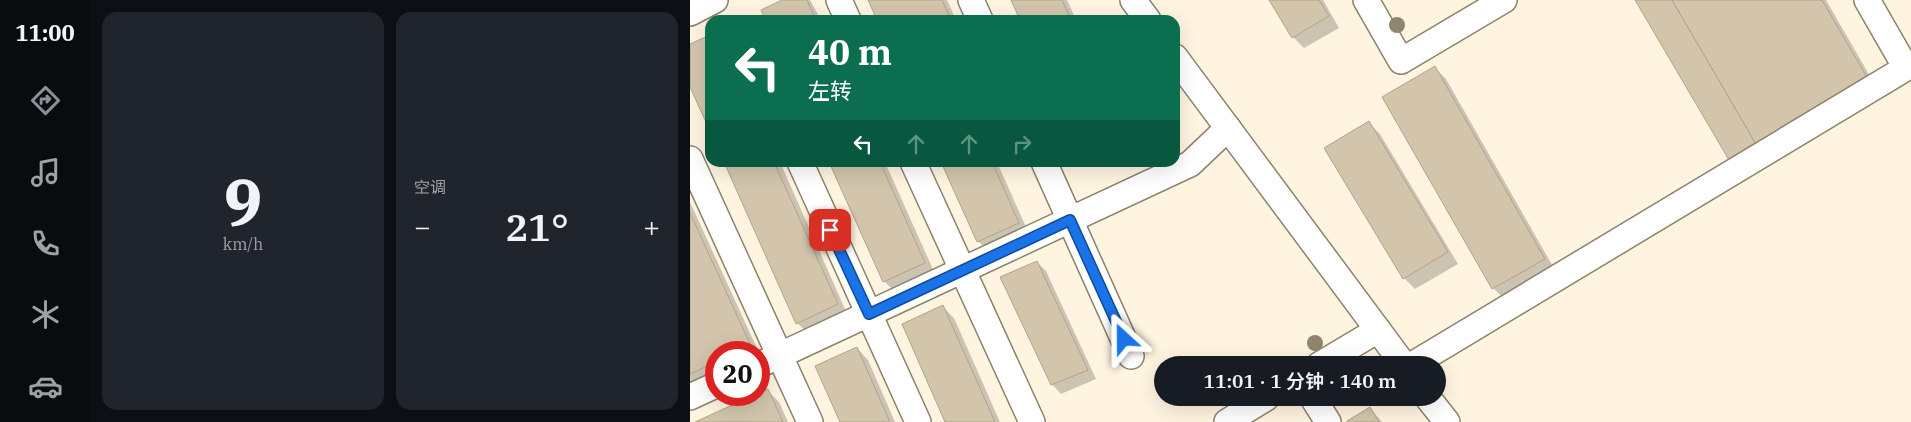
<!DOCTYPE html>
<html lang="zh">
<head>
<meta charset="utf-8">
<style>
	:root { --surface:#171b24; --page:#20242c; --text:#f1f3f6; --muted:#9ea1a6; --accent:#8c9099 }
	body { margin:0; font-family:"IBM Plex Serif","Noto Sans SC",serif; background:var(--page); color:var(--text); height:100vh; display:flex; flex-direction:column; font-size:19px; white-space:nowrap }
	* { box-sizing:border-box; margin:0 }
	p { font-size:16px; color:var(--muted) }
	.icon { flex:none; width:28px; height:28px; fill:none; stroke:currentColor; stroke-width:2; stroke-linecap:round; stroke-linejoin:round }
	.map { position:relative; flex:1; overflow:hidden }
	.sheet { display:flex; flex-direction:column; gap:12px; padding:12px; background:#0d0f14; width:600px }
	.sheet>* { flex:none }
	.guide { position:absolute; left:15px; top:15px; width:475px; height:152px; border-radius:15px; box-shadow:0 5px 20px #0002; background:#0b6e4f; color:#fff; overflow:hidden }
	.speed { position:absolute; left:15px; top:341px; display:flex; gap:10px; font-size:25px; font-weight:700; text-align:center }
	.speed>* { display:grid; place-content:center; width:65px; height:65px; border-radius:50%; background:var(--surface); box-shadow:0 5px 20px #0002; line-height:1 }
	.speed .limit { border:8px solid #d22; background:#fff; color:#111 }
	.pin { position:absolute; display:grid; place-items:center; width:42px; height:42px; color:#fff; margin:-21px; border-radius:10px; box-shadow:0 2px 8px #0006 }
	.me { position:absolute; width:55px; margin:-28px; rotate:336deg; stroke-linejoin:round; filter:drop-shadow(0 0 4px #0008) }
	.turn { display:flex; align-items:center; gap:18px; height:105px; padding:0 20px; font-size:22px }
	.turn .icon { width:65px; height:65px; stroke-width:2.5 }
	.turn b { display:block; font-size:35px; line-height:42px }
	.lanes { display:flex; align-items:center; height:48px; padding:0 20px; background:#0003; justify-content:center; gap:25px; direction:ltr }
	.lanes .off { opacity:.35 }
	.big { font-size:38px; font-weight:600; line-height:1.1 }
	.sheet .card { flex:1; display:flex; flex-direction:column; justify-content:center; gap:8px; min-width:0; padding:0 18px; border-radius:15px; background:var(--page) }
	.sheet .dial { align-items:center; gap:0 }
	.dial b { font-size:65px; line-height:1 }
	.heat { display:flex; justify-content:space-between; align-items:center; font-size:28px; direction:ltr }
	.sheet .tiles { flex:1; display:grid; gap:12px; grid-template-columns:repeat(2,1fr) }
	.trip { position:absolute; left:464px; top:356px; width:292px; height:50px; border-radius:25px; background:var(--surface); box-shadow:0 5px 20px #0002; font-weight:600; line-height:50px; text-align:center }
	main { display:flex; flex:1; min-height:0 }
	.menu { display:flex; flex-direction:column; width:90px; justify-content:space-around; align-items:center; background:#090b0e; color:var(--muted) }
	.menu .icon { width:35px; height:35px }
	.menu .active { color:var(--accent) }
	.menu b { font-size:22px; color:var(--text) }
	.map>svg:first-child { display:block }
	.shadow { fill:#0003 }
	.building { fill:#d2c5ac; stroke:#afa38b }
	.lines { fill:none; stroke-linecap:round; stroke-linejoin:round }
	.minor-casing { stroke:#8d826a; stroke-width:28 }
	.minor { stroke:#fff; stroke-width:25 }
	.tree { fill:#90856e }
	.route-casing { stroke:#114b97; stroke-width:12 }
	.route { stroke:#1a73e8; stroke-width:9 }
</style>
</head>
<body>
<main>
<nav class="menu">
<b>11:00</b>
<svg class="icon active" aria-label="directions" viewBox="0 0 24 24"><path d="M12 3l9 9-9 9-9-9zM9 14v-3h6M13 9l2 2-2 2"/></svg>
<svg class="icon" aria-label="music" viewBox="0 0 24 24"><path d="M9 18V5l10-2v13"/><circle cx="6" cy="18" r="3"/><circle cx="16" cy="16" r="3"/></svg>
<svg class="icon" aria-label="phone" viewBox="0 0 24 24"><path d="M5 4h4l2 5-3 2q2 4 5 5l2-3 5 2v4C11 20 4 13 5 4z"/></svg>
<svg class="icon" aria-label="climate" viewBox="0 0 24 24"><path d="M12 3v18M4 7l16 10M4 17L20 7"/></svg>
<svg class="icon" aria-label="car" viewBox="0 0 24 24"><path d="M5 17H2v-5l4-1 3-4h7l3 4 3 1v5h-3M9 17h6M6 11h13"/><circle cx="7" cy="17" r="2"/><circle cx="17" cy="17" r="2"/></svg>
</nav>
<section class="sheet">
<div class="tiles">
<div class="card dial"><b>9</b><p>km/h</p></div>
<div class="card"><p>空调</p>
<div class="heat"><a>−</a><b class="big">21°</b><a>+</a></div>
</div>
</div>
</section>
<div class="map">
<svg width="1221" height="422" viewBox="0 0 1221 422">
	<rect width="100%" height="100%" fill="#fff4e0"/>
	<g class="shadow">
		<path d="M95 0H120L131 20H77Z"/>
		<path d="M179 0H257L266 20H188Z"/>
		<path d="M323 0H377L386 20H332Z"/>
		<path d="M580 0H633L649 28 614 48 603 37Z"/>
		<path d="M947 0H1136L1188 90Z"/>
		<path d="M745 68 756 79 865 270 815 300 803 288 694 97Z"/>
		<path d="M679 123 690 134 768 264 725 289 714 278Z"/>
		<path d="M35 162H90L158 316 119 334 107 323Z"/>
		<path d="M141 162H195L245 274 205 292 194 281Z"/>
		<path d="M252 162H307L339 234 299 252 288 241Z"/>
		<path d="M0 202 71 357 69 352H26V378L0 390Z"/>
		<path d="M347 262 356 271 406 379 371 394 362 384Z"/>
		<path d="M253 307 264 318 310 422H256Z"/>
		<path d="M167 348 178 360 205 422H151Z"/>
		<path d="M77 390 89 402 98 422H8Z"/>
		<path d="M680 408 692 422H659Z"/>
	</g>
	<g class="building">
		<path d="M92 0H117L126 20H75L71 10Z"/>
		<path d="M178 0H252L261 20H187Z"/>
		<path d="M321 0H372L381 20H330Z"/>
		<path d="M579 0H629L639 16 602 38Z"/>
		<path d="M945 0H982L1066 144 1039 160Z"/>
		<path d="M982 0H1132L1178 79 1066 144Z"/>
		<path d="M20 35V131L0 87V44Z"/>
		<path d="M745 66 855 259 802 289 692 97Z"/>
		<path d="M679 121 758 252 713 279 634 148Z"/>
		<path d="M34 162H84L148 304 106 324Z"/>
		<path d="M139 162H190L235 263 193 282Z"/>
		<path d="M251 162H302L329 223 287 242Z"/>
		<path d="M0 213 61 346 46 352H26V362L0 374Z"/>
		<path d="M347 261 398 370 361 385 310 277Z"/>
		<path d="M253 305 305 422H255L212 324Z"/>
		<path d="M167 347 200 422H150L125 366Z"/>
		<path d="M78 389 93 422H5L64 395H69V393Z"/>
		<path d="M680 407 689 422H657V421Z"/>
	</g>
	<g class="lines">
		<g class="minor-casing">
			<g id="minor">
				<path d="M149 0 158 20"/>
				<path d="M281 0 290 20"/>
				<path d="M443 0 458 20"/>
				<path d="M676 0 711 61 814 0"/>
				<path d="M0 13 25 0"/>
				<path d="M485 57 714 365"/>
				<path d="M0 159 120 422"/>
				<path d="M110 162 228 422"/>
				<path d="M223 162 342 422"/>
				<path d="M354 162 441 356"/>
				<path d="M69 365 500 164 538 128"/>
				<path d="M629 365 688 330"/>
				<path d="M722 365 1216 68 1177 0"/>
				<path d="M0 397 26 385"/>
				<path d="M623 398 638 422"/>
				<path d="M738 398 757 422"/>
				<path d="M537 422 576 398"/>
			</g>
		</g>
		<use href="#minor" class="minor"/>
	</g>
	<g class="tree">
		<circle cx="707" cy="25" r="8"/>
		<circle cx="625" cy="343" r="8"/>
	</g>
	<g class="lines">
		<g class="route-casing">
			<path id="route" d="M140 230 179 314 380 220 434 339"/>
		</g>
		<use href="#route" class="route"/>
	</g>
</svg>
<div class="speed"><div class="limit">20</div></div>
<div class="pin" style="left:140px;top:230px;background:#d93025"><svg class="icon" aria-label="arrive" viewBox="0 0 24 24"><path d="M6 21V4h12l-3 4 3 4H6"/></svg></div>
<svg class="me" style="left:434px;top:339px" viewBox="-20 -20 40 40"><path d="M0-17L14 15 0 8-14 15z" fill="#1a73e8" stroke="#fff" stroke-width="4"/></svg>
<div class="trip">11:01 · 1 分钟 · 140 m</div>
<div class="guide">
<div class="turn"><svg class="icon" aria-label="left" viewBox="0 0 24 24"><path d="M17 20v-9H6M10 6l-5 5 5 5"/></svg><div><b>40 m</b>左转</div></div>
<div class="lanes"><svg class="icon" aria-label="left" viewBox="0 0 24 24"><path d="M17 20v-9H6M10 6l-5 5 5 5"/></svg><svg class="icon off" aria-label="ahead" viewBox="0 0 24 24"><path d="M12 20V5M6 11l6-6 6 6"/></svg><svg class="icon off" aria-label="ahead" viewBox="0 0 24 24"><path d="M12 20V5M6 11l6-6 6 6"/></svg><svg class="icon off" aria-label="right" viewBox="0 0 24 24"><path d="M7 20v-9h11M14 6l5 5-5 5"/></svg></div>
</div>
</div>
</main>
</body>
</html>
